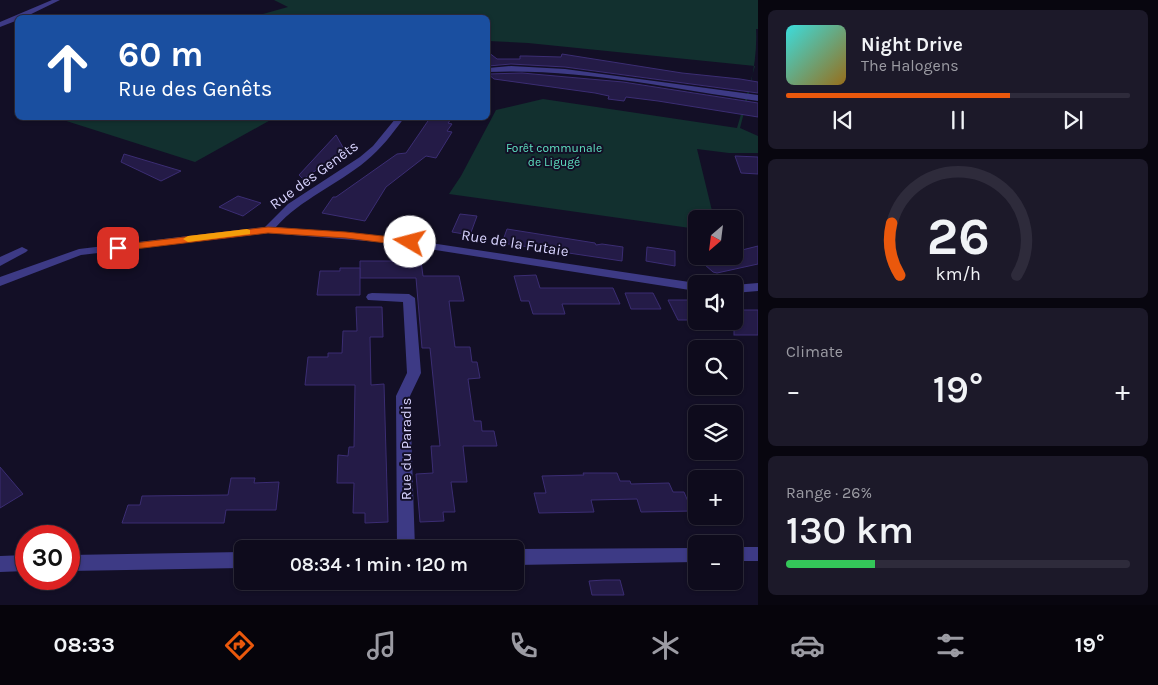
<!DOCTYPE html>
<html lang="en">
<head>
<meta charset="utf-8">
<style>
	:root { --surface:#0e0b1c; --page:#1c1929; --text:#f1f3f6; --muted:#9b9ba3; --line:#2e2b3b; --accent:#ea580c }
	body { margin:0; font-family:Karla,sans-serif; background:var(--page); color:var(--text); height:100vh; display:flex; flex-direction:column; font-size:19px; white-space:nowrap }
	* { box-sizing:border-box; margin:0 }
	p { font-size:16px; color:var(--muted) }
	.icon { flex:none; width:28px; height:28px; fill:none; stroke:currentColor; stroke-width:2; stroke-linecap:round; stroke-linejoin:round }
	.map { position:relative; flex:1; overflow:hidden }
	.details { display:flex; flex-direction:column; gap:10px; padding:10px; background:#08060f; width:400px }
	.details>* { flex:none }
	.guide { position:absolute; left:15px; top:15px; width:475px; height:105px; border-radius:8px; box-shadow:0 1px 4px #0004,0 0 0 1px var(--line); background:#1a4fa0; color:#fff; overflow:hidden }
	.needle { width:32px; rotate:208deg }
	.controls { position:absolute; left:688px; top:210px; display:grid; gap:10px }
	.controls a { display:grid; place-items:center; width:55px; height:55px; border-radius:8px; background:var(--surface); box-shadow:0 1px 4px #0004,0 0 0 1px var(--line); font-size:25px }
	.speed { position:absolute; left:15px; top:525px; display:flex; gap:10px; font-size:25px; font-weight:700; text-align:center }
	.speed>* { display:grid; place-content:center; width:65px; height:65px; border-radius:50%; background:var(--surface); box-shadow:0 1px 4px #0004,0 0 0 1px var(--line); line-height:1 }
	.speed .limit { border:8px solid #d22; background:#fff; color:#111 }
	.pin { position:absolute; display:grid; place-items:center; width:42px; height:42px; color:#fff; margin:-21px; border-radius:10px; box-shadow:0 2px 8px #0006 }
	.me { position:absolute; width:55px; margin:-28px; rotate:278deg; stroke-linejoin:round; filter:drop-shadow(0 0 4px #0008) }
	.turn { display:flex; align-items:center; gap:18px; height:105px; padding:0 20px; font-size:22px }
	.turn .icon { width:65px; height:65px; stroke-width:2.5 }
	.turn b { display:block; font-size:35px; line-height:42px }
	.big { font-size:38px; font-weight:600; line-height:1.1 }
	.details .tile { flex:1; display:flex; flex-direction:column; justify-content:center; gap:8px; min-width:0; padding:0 18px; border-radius:8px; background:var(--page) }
	.details .dial { align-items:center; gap:0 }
	.dial svg { height:130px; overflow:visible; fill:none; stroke:var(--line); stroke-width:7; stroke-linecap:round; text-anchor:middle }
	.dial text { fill:var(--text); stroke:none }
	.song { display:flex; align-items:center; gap:15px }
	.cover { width:60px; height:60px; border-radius:8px; background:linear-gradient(135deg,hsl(180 70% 55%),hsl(40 70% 35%)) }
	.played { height:5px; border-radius:2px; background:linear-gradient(90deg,var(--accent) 65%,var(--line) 65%) }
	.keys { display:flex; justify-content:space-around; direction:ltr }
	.heat { display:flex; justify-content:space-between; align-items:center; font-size:28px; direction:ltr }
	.charge { height:8px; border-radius:4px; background:linear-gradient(90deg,#34c759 26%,var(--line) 0) }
	.trip { position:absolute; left:234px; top:540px; width:290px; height:50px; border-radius:8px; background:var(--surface); box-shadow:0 1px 4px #0004,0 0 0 1px var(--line); font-weight:600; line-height:50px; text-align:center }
	.tab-bar { display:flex; height:80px; justify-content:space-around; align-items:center; background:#06040b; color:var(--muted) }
	.tab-bar .icon { width:35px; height:35px }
	.tab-bar .current { color:var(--accent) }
	.tab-bar b { font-size:22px; color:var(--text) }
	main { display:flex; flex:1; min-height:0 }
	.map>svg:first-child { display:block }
	.green { fill:#12302f }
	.building { fill:#241b47; stroke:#3b2d73 }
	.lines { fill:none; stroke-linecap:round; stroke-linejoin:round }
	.minor { fill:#3d3a85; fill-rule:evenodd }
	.route { fill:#ea580c; stroke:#983908 }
	.slow { fill:#f59e0b }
	.labels { text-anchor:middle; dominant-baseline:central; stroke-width:4; stroke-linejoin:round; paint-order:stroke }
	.far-park-label { font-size:12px; fill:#5fe0c0; stroke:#130f26 }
	.street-label { font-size:15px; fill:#d9d4ff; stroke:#130f26 }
</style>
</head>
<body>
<main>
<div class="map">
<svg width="758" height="605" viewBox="0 0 758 605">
	<rect width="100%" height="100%" fill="#130f26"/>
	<g class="green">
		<path d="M274 0H758V29H756C758 61 748 98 740 128L758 136V153H729L697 149 714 219H696V226L690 228 449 194 461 176 496 110 543 99 737 128 755 66 528 43 488 41V18H249L288 7Z"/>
		<path d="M57 118H274L195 162Z"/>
	</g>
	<g class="building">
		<path d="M488 52 497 59H520V56H526L561 57 562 54 682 73 740 79 758 82V93L565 67 511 64 488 66Z"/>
		<path d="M522 73 623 82 758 103V117L658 101 626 97 624 101 608 99 609 96 595 93 494 79 488 74Z"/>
		<path d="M430 118H452L448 123 452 124 447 131 452 132 436 158 426 156 386 187 365 221 322 213 333 197H336L397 154 406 153Z"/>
		<path d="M336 135 345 151 303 179 299 175Z"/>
		<path d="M124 154 181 171 161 181 121 162Z"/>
		<path d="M735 156 758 157V174L741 173Z"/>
		<path d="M238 196 261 203 243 216 219 207Z"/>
		<path d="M460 214 477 216 470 235 452 232Z"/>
		<path d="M507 229 595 243 596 245 602 244 623 247 622 261 502 243Z"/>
		<path d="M758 246V264L717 273 713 272 695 256H734V252Z"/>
		<path d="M647 247 675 251V266L646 261Z"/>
		<path d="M360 261H421L423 276H459L464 301H449L455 347H470L472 362H477L480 378 468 379 474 421H481L482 431H494L497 446H463L467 482H451L455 512H443L444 521 420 522 416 474 433 473 431 446H440L430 348H422L416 278H360Z"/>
		<path d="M340 268H360V295H317L320 271H340Z"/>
		<path d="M536 275 540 288H613L620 304H562L565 314H533L529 301H521L514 276Z"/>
		<path d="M625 293H653L661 309H631Z"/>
		<path d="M668 300H689L692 305H696V320H678Z"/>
		<path d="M356 307H382L383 337H370L371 385 384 384 388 522 365 523V513H353L354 483H337L338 455 348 456 349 447H354L355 385H305L308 357H328V353H342L343 331H357Z"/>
		<rect x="734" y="310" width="24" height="25"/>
		<path d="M0 467 23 494 0 508Z"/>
		<path d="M583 473H617L620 481H630L631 484 669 483 673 492H684L692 511 641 512 637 499 591 500 594 512 539 513 534 493H546L542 476 584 475Z"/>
		<path d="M231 478H255L254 483 279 482 276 510H226L224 523H122L128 505H140L142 496 228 495Z"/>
		<path d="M604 580H620L624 595H592L589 581Z"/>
	</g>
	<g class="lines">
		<g class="minor">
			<path d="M52 0H60L23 18H18V20L0 27V22Z"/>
			<path d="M511 66 565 69 758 95V101C669 88 578 68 488 72V68Z"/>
			<path d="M396 118H404C393 133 381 149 366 161 337 185 301 199 276 227L391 237 696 283 698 284 696 291 391 243 268 233 81 255 0 286V277L79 249 265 227 288 204 360 157 373 146Z"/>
			<path d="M22 247 28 250 26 252 0 266V257Z"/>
			<path d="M758 283V291L734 293V285Z"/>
			<path d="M372 293 409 294 415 298 421 373 410 396 415 549H397L396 396 407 373 403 302 368 300 366 297 368 294Z"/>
			<rect x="734" y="547" width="24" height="14"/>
			<path d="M696 548V562L515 565V549Z"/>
			<path d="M242 552V568L69 571V555Z"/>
			<path d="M26 555V571L0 572V556Z"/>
		</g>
	</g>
	<path class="route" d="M268 227 346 232 410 239 415 242 410 246 346 238 268 233 118 251 112 248 118 245Z"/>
	<path class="slow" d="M247 229 250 230V234L188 242 183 239 188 236Z"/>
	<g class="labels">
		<g class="far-park-label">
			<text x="554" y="148">Forêt communale<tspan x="554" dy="14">de Ligugé</tspan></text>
		</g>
		<g class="street-label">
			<text transform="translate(314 175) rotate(-36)">Rue des Genêts</text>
			<text transform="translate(515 243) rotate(9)">Rue de la Futaie</text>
			<text transform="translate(406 449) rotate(-90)">Rue du Paradis</text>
		</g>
	</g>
</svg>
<div class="controls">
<a><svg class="needle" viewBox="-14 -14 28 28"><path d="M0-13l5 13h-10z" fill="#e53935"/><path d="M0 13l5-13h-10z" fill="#9b9ba3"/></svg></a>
<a><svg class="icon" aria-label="sound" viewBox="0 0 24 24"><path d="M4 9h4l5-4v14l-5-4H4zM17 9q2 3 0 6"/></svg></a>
<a><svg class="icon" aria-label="search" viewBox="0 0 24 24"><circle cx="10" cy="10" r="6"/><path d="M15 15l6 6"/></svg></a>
<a><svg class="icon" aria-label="layers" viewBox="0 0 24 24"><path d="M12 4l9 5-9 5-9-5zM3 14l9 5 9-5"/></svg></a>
<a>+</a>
<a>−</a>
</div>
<div class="speed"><div class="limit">30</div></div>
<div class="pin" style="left:118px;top:248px;background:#d93025"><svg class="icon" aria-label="arrive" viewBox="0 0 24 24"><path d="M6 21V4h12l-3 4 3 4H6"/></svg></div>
<svg class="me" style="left:410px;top:242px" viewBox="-20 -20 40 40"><circle r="19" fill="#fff"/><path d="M0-13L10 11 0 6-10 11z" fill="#ea580c"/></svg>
<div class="trip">08:34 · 1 min · 120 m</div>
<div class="guide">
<div class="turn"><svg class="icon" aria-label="ahead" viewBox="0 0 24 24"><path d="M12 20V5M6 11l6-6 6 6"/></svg><div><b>60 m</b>Rue des Genêts</div></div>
</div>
</div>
<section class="details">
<div class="tile">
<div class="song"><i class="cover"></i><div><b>Night Drive</b><p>The Halogens</p></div></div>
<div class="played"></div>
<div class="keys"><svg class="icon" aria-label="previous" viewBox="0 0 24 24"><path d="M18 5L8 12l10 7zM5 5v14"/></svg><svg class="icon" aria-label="pause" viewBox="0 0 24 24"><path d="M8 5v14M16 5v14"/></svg><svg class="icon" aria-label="next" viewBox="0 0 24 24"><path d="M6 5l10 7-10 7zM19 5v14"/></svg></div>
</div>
<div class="tile dial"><svg viewBox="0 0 100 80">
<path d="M14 69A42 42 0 1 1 86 69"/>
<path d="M14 69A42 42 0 0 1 9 37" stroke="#ea580c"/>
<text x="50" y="56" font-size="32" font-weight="700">26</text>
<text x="50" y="72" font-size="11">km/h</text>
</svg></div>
<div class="tile"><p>Climate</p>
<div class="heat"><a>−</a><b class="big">19°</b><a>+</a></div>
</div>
<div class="tile"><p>Range · 26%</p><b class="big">130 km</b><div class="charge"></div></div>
</section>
</main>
<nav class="tab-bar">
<b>08:33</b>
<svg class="icon current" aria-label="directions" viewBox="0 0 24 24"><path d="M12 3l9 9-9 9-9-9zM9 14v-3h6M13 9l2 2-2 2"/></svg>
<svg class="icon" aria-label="music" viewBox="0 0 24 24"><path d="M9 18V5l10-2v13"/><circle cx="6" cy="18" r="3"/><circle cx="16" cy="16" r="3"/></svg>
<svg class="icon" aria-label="phone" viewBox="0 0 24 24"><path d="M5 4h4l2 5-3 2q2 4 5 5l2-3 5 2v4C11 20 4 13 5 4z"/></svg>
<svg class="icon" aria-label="climate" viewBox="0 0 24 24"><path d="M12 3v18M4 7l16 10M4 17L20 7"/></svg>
<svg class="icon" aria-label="car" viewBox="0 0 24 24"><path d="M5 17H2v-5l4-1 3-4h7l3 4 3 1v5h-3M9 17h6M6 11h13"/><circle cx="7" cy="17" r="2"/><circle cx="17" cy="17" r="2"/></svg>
<svg class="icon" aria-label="filters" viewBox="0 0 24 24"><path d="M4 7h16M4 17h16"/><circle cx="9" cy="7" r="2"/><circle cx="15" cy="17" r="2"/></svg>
<b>19°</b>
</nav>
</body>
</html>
